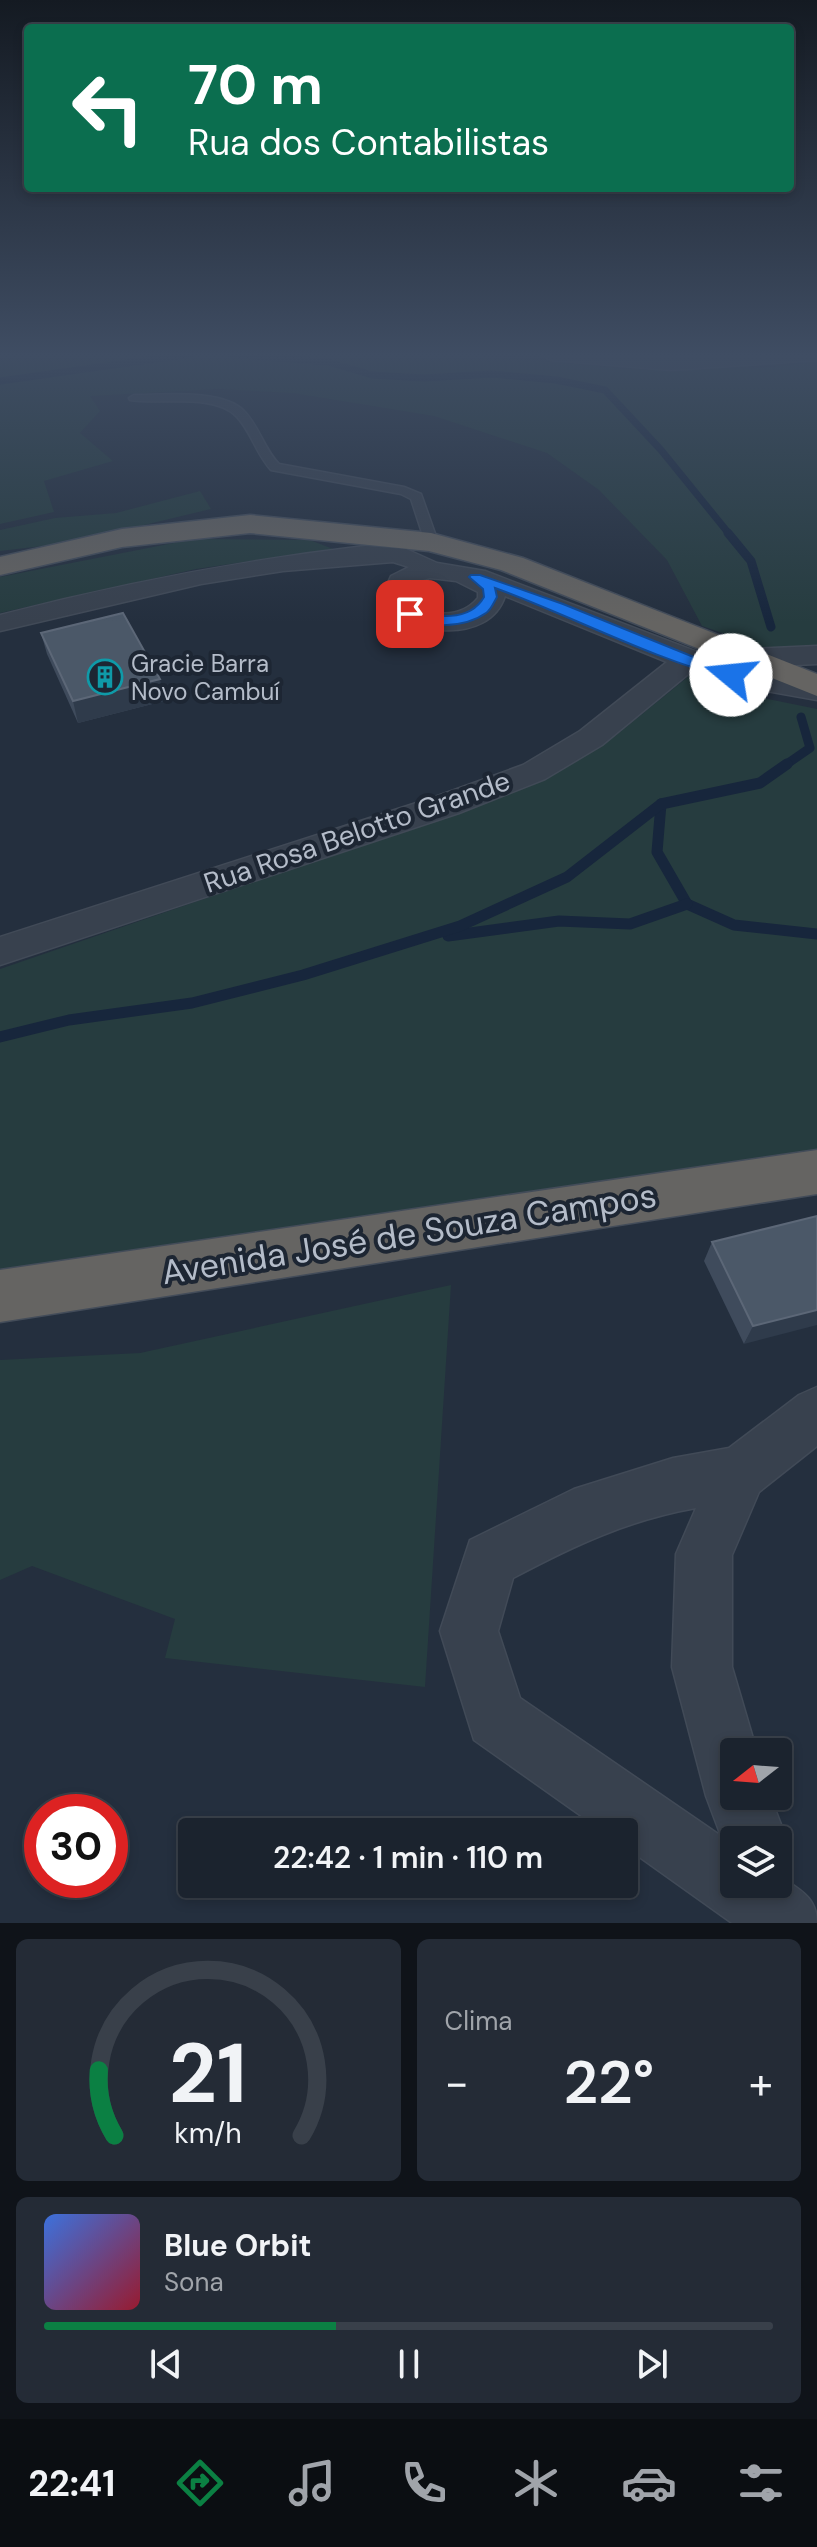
<!DOCTYPE html>
<html lang="pt">
<head>
<meta charset="utf-8">
<style>
	:root { --surface:#1b232e; --page:#242b36; --text:#f1f3f6; --muted:#a0a4aa; --line:#39404a; --accent:#0b8043 }
	body { margin:0; font-family:"DM Sans",sans-serif; background:var(--page); color:var(--text); height:100vh; display:flex; flex-direction:column; font-size:30px; white-space:nowrap }
	* { box-sizing:border-box; margin:0 }
	p { font-size:26px; color:var(--muted) }
	.icon { flex:none; width:44px; height:44px; fill:none; stroke:currentColor; stroke-width:2; stroke-linecap:round; stroke-linejoin:round }
	.map { position:relative; height:1923px; overflow:hidden }
	.drawer { display:flex; flex-direction:column; gap:16px; padding:16px; background:#0f1319; flex:1 }
	.drawer>* { flex:none }
	.banner { position:absolute; left:24px; top:24px; width:770px; height:168px; border-radius:8px; box-shadow:0 4px 12px #0003,0 0 0 2px var(--line); background:#0b6e4f; color:#fff; overflow:hidden }
	.needle { width:52px; rotate:253deg }
	.controls { position:absolute; left:720px; top:1738px; display:grid; gap:16px }
	.controls a { display:grid; place-items:center; width:72px; height:72px; border-radius:8px; background:var(--surface); box-shadow:0 4px 12px #0003,0 0 0 2px var(--line); font-size:40px }
	.speed { position:absolute; left:24px; top:1794px; display:flex; gap:16px; font-size:40px; font-weight:700; text-align:center }
	.speed>* { display:grid; place-content:center; width:104px; height:104px; border-radius:50%; background:var(--surface); box-shadow:0 4px 12px #0003,0 0 0 2px var(--line); line-height:1 }
	.speed .limit { border:12px solid #d22; background:#fff; color:#111 }
	.pin { position:absolute; display:grid; place-items:center; width:68px; height:68px; color:#fff; margin:-34px; border-radius:16px; box-shadow:0 4px 12px #0006 }
	.me { position:absolute; width:88px; margin:-44px; rotate:287deg; stroke-linejoin:round; filter:drop-shadow(0 0 6px #0008) }
	.turn { display:flex; align-items:center; gap:28px; height:168px; padding:0 32px; font-size:36px }
	.turn .icon { width:104px; height:104px; stroke-width:2.5 }
	.turn b { display:block; font-size:56px; line-height:68px }
	.big { font-size:60px; font-weight:600; line-height:1.1 }
	.drawer .widget { flex:1; display:flex; flex-direction:column; justify-content:center; gap:12px; min-width:0; padding:0 28px; border-radius:12px; background:var(--page) }
	.drawer .dial { align-items:center; gap:0 }
	.dial svg { height:208px; overflow:visible; fill:none; stroke:var(--line); stroke-width:7; stroke-linecap:round; text-anchor:middle }
	.dial text { fill:var(--text); stroke:none }
	.song { display:flex; align-items:center; gap:24px }
	.cover { width:96px; height:96px; border-radius:12px; background:linear-gradient(135deg,hsl(220 70% 55%),hsl(350 70% 35%)) }
	.played { height:8px; border-radius:4px; background:linear-gradient(90deg,var(--accent) 40%,var(--line) 40%) }
	.keys { display:flex; justify-content:space-around; direction:ltr }
	.heat { display:flex; justify-content:space-between; align-items:center; font-size:44px; direction:ltr }
	.drawer .tiles { flex:1; display:grid; gap:16px; grid-template-columns:1fr 1fr }
	.widget:last-child { grid-column:span 2 }
	.trip { position:absolute; left:178px; top:1818px; width:460px; height:80px; border-radius:8px; background:var(--surface); box-shadow:0 4px 12px #0003,0 0 0 2px var(--line); font-weight:600; line-height:80px; text-align:center }
	.menu { display:flex; height:128px; justify-content:space-around; align-items:center; background:#0b0e12; color:var(--muted) }
	.menu .icon { width:56px; height:56px }
	.menu .active { color:var(--accent) }
	.menu b { font-size:36px; color:var(--text) }
	.map>svg:first-child { display:block }
	.green { fill:#263c3f }
	.lines { fill:none; stroke-linecap:round; stroke-linejoin:round }
	.stream-far2 { stroke:#17263c; stroke-width:7 }
	.stream-far1 { stroke:#17263c; stroke-width:9 }
	.stream { stroke:#17263c; stroke-width:11 }
	.service-casing { stroke:#414a57; stroke-width:3 }
	.minor-casing { stroke:#414a57; stroke-width:3 }
	.trunk-casing { stroke:#434c59; stroke-width:3 }
	.service { fill:#38414e; fill-rule:evenodd }
	.minor { fill:#38414e; fill-rule:evenodd }
	.trunk { fill:#656462; fill-rule:evenodd }
	.wall { fill:#3f4b5c }
	.shaded-wall { fill:#2f3b4b }
	.building { fill:#4b5868; stroke:#5c6777; stroke-width:2 }
	.route { fill:#1a73e8; stroke:#114b97; stroke-width:2 }
	.labels { text-anchor:middle; dominant-baseline:central; stroke-width:8; stroke-linejoin:round; paint-order:stroke }
	.far-poi-label { font-size:24px; fill:#b4bcc9; stroke:#1d2633; text-anchor:start }
	.street-label { font-size:28px; fill:#b4bcc9; stroke:#1d2633 }
	.near-street-label { font-size:34px; fill:#b4bcc9; stroke:#1d2633 }
</style>
</head>
<body>
<div class="map">
<svg width="817" height="1923" viewBox="0 0 817 1923">
	<rect width="100%" height="100%" fill="#242f3e"/>
	<g class="green">
		<path d="M19 354H463L627 369 761 368 817 362V649L778 652 702 626 667 560 599 490 547 453 434 416 293 393 218 389 90 396 100 411 80 433 113 461 44 481 54 512 0 524V356Z"/>
		<path d="M200 491 211 509 69 543 0 551V530L55 518 116 513Z"/>
		<path d="M194 539 310 540 333 549 196 569 0 613V577Z"/>
		<path d="M694 672 753 696 817 709V1171L0 1295V969L503 796 615 736Z"/>
		<path d="M451 1285 425 1687 165 1658 175 1619 32 1566 0 1580V1360L140 1353Z"/>
	</g>
	<g class="lines">
		<g class="stream-far2">
			<path d="M231 354 328 362 372 375 424 378 492 374 556 380 605 390 661 450 730 535"/>
			<path d="M0 381 191 354"/>
		</g>
		<g class="stream-far1">
			<path d="M728 533 751 561 771 627"/>
			<path d="M784 766 810 748 801 717"/>
		</g>
		<g class="stream">
			<path d="M661 804 657 852 687 904 734 925 817 934"/>
			<path d="M448 936 559 921 630 924 687 904"/>
			<path d="M0 1037 69 1020 192 1003 303 975 460 926 567 877 661 804 760 783 787 764"/>
		</g>
		<g class="service-casing">
			<path id="service" d="M134 395C163 395 223 389 244 411 259 426 264 449 279 464L404 487 421 494 438 542 426 545 411 499 401 494 271 470C256 454 251 431 236 416 214 393 159 405 130 400L129 398Z"/>
		</g>
		<g class="minor-casing">
			<g id="minor">
				<path d="M541 354H620L671 358 733 354H817V360L671 370 551 360Z"/>
				<path d="M365 546 406 549 437 563 485 571 729 664 817 682V700L750 688 692 671 602 745 545 779 459 813 0 965V937L435 797 523 765 580 731 667 662 505 596C489 646 405 636 380 600L391 576 409 567 393 562 283 571 201 584 0 631V615C124 583 237 561 365 546ZM430 578 456 581 478 592V598C460 620 427 617 408 599 409 585 418 581 430 578Z"/>
				<path d="M817 646V664L751 667 741 664 737 658 741 652 751 649Z"/>
				<path d="M817 1387V1446L759 1492 732 1555V1667L757 1752H734V1796H770L787 1840 778 1863V1840H734V1884H778V1875C798 1889 817 1896 817 1923H732L624 1846V1832H604L474 1740 440 1631 470 1540 574 1489 673 1458 729 1448 799 1395ZM696 1508 676 1554 672 1667 706 1796 721 1836 520 1698 498 1631 513 1578C573 1546 628 1520 696 1508Z"/>
			</g>
		</g>
		<g class="trunk-casing">
			<g id="trunk">
				<path d="M250 515 431 533 523 558 817 674V696L501 570 429 551 250 533 122 547 0 575V557L122 529Z"/>
				<path d="M817 1150V1194L0 1322V1270Z"/>
			</g>
		</g>
		<use href="#service" class="service"/>
		<use href="#minor" class="minor"/>
		<use href="#trunk" class="trunk"/>
	</g>
	<g class="wall">
		<path d="M41 633 164 701 78 723 47 654Z"/>
		<path d="M817 1216 744 1344 704 1261 712 1242Z"/>
	</g>
	<g class="shaded-wall">
		<path d="M160 679 164 701 78 723 73 701Z"/>
		<path d="M817 1310V1325L744 1344 753 1326Z"/>
	</g>
	<g class="building">
		<path d="M123 613 160 679 73 701 41 633Z"/>
		<path d="M817 1216V1310L753 1326 712 1242Z"/>
	</g>
	<linearGradient id="sky" x2="0" y2="1"><stop stop-color="#141a22"/><stop offset="0.57" stop-color="#3f4d63"/><stop offset="1" stop-color="#3f4d63" stop-opacity="0"/></linearGradient>
	<rect width="817" height="623" fill="url(#sky)"/>
	<path class="route" d="M471 575H480L563 604 738 675 731 679C650 658 574 617 495 588L497 597C494 602 491 610 486 613 465 628 423 630 403 614L410 610C435 617 469 623 484 597L483 589 469 577Z"/>
	<defs>
		<g id="building-ring" transform="scale(1.8)"><circle r="9.5" fill="#1d2633" stroke="#0f9aa8" stroke-width="1.5"/><path d="M-4-6H4V6H1V3H-1V6H-4ZM-2.5-4.3h1.7v1.8h-1.7ZM.8-4.3h1.7v1.8H.8ZM-2.5-1h1.7V.8h-1.7ZM.8-1h1.7V.8H.8Z" fill="#0f9aa8"/></g>
	</defs>
	<g fill-rule="evenodd">
		<use href="#building-ring" x="105" y="677"/>
	</g>
	<g class="labels">
		<g class="far-poi-label">
			<text x="131" y="663">Gracie Barra<tspan x="131" dy="28">Novo Cambuí</tspan></text>
		</g>
		<g class="street-label">
			<text transform="translate(357 832) rotate(-19)">Rua Rosa Belotto Grande</text>
		</g>
		<g class="near-street-label">
			<text transform="translate(409 1234) rotate(-9)">Avenida José de Souza Campos</text>
		</g>
	</g>
</svg>
<div class="controls">
<a><svg class="needle" viewBox="-14 -14 28 28"><path d="M0-13l5 13h-10z" fill="#e53935"/><path d="M0 13l5-13h-10z" fill="#a0a4aa"/></svg></a>
<a><svg class="icon" aria-label="layers" viewBox="0 0 24 24"><path d="M12 4l9 5-9 5-9-5zM3 14l9 5 9-5"/></svg></a>
</div>
<div class="speed"><div class="limit">30</div></div>
<div class="pin" style="left:410px;top:614px;background:#d93025"><svg class="icon" aria-label="arrive" viewBox="0 0 24 24"><path d="M6 21V4h12l-3 4 3 4H6"/></svg></div>
<svg class="me" style="left:731px;top:675px" viewBox="-20 -20 40 40"><circle r="19" fill="#fff"/><path d="M0-13L10 11 0 6-10 11z" fill="#1a73e8"/></svg>
<div class="trip">22:42 · 1 min · 110 m</div>
<div class="banner">
<div class="turn"><svg class="icon" aria-label="left" viewBox="0 0 24 24"><path d="M17 20v-9H6M10 6l-5 5 5 5"/></svg><div><b>70 m</b>Rua dos Contabilistas</div></div>
</div>
</div>
<section class="drawer">
<div class="tiles">
<div class="widget dial"><svg viewBox="0 0 100 80">
<path d="M14 69A42 42 0 1 1 86 69"/>
<path d="M14 69A42 42 0 0 1 8 44" stroke="#0b8043"/>
<text x="50" y="56" font-size="32" font-weight="700">21</text>
<text x="50" y="72" font-size="11">km/h</text>
</svg></div>
<div class="widget"><p>Clima</p>
<div class="heat"><a>−</a><b class="big">22°</b><a>+</a></div>
</div>
<div class="widget">
<div class="song"><i class="cover"></i><div><b>Blue Orbit</b><p>Sona</p></div></div>
<div class="played"></div>
<div class="keys"><svg class="icon" aria-label="previous" viewBox="0 0 24 24"><path d="M18 5L8 12l10 7zM5 5v14"/></svg><svg class="icon" aria-label="pause" viewBox="0 0 24 24"><path d="M8 5v14M16 5v14"/></svg><svg class="icon" aria-label="next" viewBox="0 0 24 24"><path d="M6 5l10 7-10 7zM19 5v14"/></svg></div>
</div>
</div>
</section>
<nav class="menu">
<b>22:41</b>
<svg class="icon active" aria-label="directions" viewBox="0 0 24 24"><path d="M12 3l9 9-9 9-9-9zM9 14v-3h6M13 9l2 2-2 2"/></svg>
<svg class="icon" aria-label="music" viewBox="0 0 24 24"><path d="M9 18V5l10-2v13"/><circle cx="6" cy="18" r="3"/><circle cx="16" cy="16" r="3"/></svg>
<svg class="icon" aria-label="phone" viewBox="0 0 24 24"><path d="M5 4h4l2 5-3 2q2 4 5 5l2-3 5 2v4C11 20 4 13 5 4z"/></svg>
<svg class="icon" aria-label="climate" viewBox="0 0 24 24"><path d="M12 3v18M4 7l16 10M4 17L20 7"/></svg>
<svg class="icon" aria-label="car" viewBox="0 0 24 24"><path d="M5 17H2v-5l4-1 3-4h7l3 4 3 1v5h-3M9 17h6M6 11h13"/><circle cx="7" cy="17" r="2"/><circle cx="17" cy="17" r="2"/></svg>
<svg class="icon" aria-label="filters" viewBox="0 0 24 24"><path d="M4 7h16M4 17h16"/><circle cx="9" cy="7" r="2"/><circle cx="15" cy="17" r="2"/></svg>
</nav>
</body>
</html>
